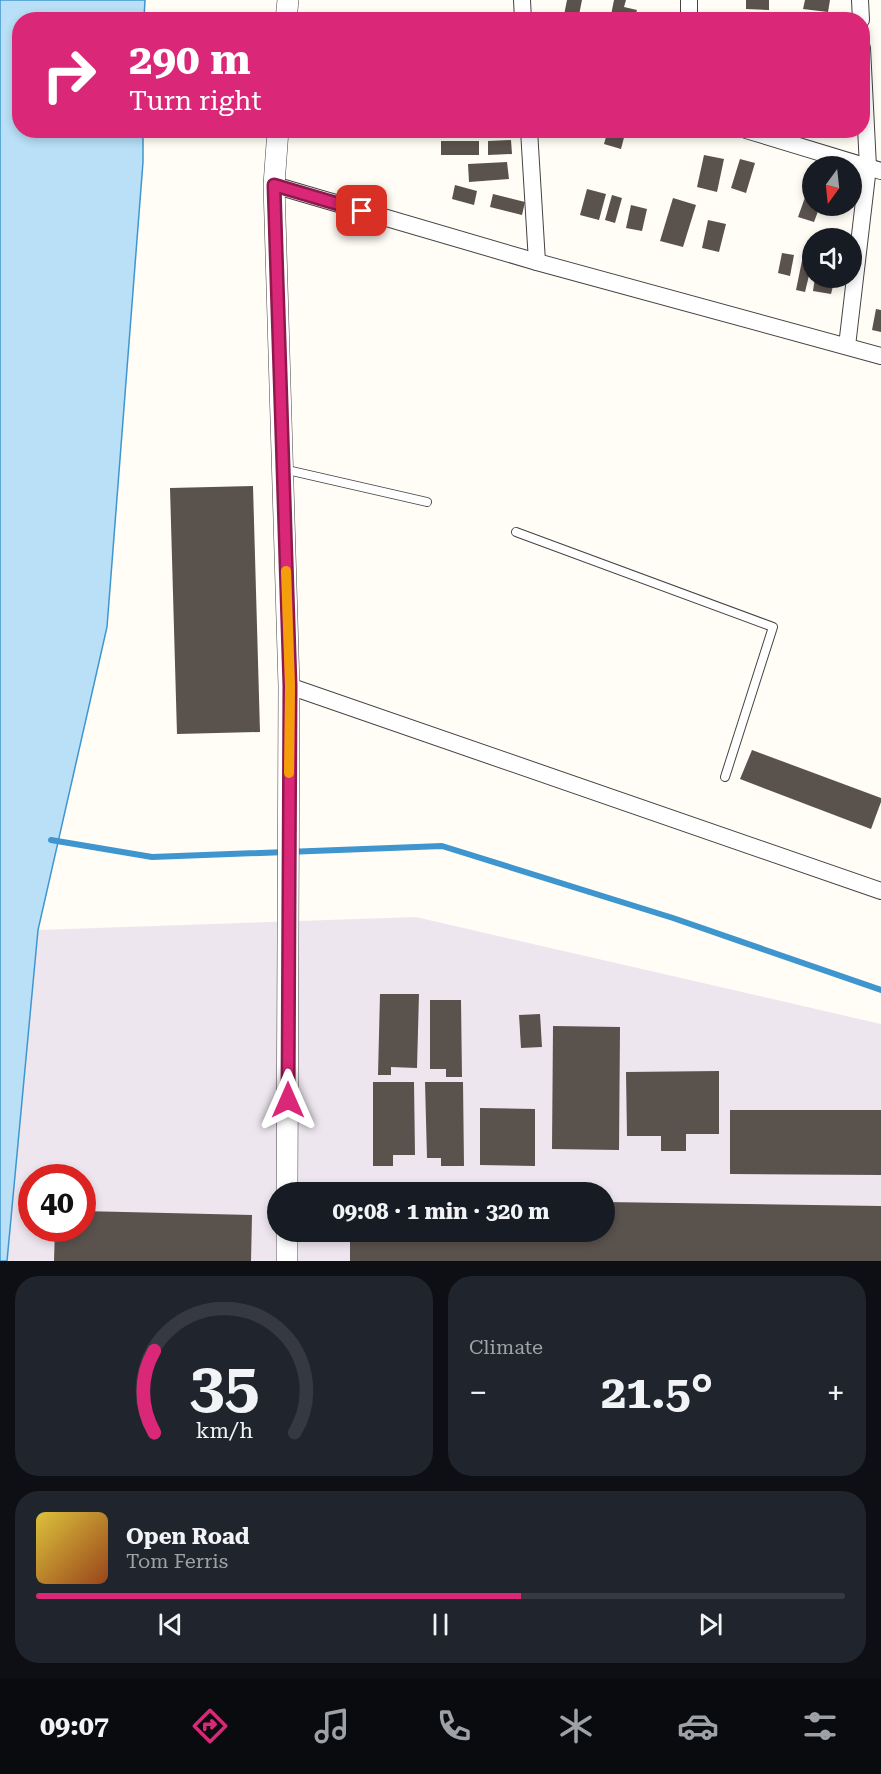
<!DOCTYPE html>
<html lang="en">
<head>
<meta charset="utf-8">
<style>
	:root { --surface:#171b24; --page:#20242c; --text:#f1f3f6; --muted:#9ea1a6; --line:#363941; --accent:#db2777 }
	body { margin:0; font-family:"Roboto Serif",serif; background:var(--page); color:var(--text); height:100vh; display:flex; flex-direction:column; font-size:22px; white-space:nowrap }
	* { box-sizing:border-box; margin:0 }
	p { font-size:20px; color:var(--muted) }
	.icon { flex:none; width:33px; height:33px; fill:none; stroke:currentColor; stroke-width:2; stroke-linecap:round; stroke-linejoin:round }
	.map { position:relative; height:1261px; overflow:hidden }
	.details { display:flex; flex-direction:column; gap:15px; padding:15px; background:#0d0f14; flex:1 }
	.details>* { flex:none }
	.top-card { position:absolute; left:12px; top:12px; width:858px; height:126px; border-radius:24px; box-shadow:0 3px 9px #0003; background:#db2777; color:#fff; overflow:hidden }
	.needle { width:39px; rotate:195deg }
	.tools { position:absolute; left:802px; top:156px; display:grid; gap:12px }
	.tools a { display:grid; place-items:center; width:60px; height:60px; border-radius:50%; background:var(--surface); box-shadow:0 3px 9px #0003; font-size:30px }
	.speed { position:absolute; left:18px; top:1164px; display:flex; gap:12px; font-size:30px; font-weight:700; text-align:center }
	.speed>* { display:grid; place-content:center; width:78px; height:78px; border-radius:50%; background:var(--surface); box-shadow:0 3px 9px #0003; line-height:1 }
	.speed .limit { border:9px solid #d22; background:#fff; color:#111 }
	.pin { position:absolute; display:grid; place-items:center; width:51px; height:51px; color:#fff; margin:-26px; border-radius:12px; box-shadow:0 3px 9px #0006 }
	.me { position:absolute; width:66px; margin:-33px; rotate:0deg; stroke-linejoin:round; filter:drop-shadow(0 0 4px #0008) }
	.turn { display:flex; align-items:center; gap:21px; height:126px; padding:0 18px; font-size:27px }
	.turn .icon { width:78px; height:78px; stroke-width:2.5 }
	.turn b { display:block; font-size:42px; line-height:51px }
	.big { font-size:45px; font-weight:700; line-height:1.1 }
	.details .tile { flex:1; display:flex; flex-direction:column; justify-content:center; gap:9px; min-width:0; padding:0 21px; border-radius:24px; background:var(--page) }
	.details .dial { align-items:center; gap:0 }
	.dial svg { height:156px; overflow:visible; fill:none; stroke:var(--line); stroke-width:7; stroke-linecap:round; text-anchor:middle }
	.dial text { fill:var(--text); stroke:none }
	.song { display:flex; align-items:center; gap:18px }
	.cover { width:72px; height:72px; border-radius:9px; background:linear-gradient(135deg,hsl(50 70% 55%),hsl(20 70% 35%)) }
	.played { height:6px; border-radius:3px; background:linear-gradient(90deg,var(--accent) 60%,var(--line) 60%) }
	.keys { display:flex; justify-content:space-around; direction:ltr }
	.heat { display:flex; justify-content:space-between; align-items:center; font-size:33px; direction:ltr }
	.details .tiles { flex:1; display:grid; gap:15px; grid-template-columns:1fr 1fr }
	.tile:last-child { grid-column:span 2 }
	.trip { position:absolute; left:267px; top:1182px; width:348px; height:60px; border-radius:30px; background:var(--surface); box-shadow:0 3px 9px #0003; font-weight:700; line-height:60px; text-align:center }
	.menu { display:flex; height:96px; justify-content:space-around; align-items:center; background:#090b0e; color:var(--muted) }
	.menu .icon { width:42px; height:42px }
	.menu .current { color:var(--accent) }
	.menu b { font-size:27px; color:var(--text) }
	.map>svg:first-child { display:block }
	.industrial { fill:#eee6ef; fill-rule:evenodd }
	.water { fill:#b9e0f7; stroke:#3f96cf; stroke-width:1.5 }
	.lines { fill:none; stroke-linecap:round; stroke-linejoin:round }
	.stream { stroke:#3f96cf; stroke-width:6 }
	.building { fill:#5a524d }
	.service-casing { stroke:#444; stroke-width:10 }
	.minor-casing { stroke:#444; stroke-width:18 }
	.tertiary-casing { stroke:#444; stroke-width:22 }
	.service { stroke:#fff; stroke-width:8 }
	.minor { stroke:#fff; stroke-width:16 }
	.tertiary { stroke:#fff; stroke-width:21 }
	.route-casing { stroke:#8e194d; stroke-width:15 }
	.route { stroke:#db2777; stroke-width:10 }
	.slow { stroke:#f59e0b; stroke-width:10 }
</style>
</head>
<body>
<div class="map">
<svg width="881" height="1261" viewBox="0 0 881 1261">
	<rect width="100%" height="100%" fill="#fffdf5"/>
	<path class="industrial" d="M416 917 881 1024V1261H7L38 930ZM32 1178H82V1228H32ZM278 1192H604V1232H278Z"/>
	<path class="water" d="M0 0H145L144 19 20 20V130L143 131V162L107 627 38 930 7 1261H0Z"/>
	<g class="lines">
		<path class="stream" d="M51 840 152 857 442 846 673 918 881 990"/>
	</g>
	<g class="building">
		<path d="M567 0H582L578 20H563Z"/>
		<path d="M614 0H626L624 7 637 10 634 20H610Z"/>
		<path d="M746 0H769V10L746 9Z"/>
		<path d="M805 0H830L828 12 803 9Z"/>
		<path d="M729 12 762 17V20H727Z"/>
		<path d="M800 15 833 17V20H800Z"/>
		<path d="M608 130H626L621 149 604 144Z"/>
		<path d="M511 140 512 154 488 155V141Z"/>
		<rect x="441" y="141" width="38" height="14"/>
		<path d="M704 155 724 159 717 192 697 187Z"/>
		<path d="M740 159 755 163 746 193 731 188Z"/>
		<path d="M507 162 509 179 469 182 468 164Z"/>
		<path d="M852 179 859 181 856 197 852 196Z"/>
		<path d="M455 185 477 191 474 205 452 199Z"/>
		<path d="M587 189 606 194 599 220 580 215Z"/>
		<path d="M808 189 813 190V206H820L814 222 798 217Z"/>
		<path d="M493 194 525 202 522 215 490 207Z"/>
		<path d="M612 195 622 198 615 223 605 220Z"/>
		<path d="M673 198 696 205 683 247 660 241Z"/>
		<path d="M631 205 647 209 642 231 626 228Z"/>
		<path d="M708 220 726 224 719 252 702 248Z"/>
		<path d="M782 253 794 255 790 276 778 273Z"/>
		<path d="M803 256 813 259 805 292 796 290Z"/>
		<path d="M815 278H835L831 294 813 291Z"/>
		<path d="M876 309 881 310V332L872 330Z"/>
		<path d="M253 486 260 732 177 734 170 488Z"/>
		<path d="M752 750 881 798V802L871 829 740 779Z"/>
		<path d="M380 994H419L417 1068 391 1067V1075H378Z"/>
		<path d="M430 1000H461L462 1077H446V1069H430Z"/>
		<path d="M540 1014 542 1047 521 1048 519 1015Z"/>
		<path d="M553 1026 620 1027 619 1150 552 1149Z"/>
		<path d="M719 1071V1134H686V1151H661V1136H627L626 1072Z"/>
		<path d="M373 1082H414L415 1155H393V1166H373Z"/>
		<path d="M425 1082H463L464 1166H441V1158H427Z"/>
		<path d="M480 1108 535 1109V1166L480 1165Z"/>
		<path d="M730 1110H881V1175L730 1174Z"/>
		<path d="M604 1202 881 1206V1261H350V1232H604Z"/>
		<path d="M82 1211 252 1215 251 1261H54L55 1228H82Z"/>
	</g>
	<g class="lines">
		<g class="service-casing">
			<g id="service">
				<path d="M283 469 427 502"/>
				<path d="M516 532 773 627 725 777"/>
			</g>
		</g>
		<g class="minor-casing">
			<g id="minor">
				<path d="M522 0 523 20"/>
				<path d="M689 0V20"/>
				<path d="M860 0 861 20"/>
				<path d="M529 130 537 262"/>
				<path d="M746 130 881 171"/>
				<path d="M274 185 537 262 881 356"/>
				<path d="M847 346 868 167 862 48"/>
				<path d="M289 686 881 891"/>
			</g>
		</g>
		<g class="tertiary-casing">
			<g id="tertiary">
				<path d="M286 20 288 0"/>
				<path d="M278 130 274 185 289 686 287 1192"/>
				<path d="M287 1261V1232"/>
			</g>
		</g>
		<use href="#service" class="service"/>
		<use href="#minor" class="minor"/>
		<use href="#tertiary" class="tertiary"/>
	</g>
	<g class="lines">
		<g class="route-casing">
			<path id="route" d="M288 1100 290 686 274 185 362 211"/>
		</g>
		<use href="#route" class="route"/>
		<path class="slow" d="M286 571 290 686 289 773"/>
	</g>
</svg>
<div class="tools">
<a><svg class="needle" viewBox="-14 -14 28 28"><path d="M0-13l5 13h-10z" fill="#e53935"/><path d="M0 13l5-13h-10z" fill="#9ea1a6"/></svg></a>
<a><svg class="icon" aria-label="sound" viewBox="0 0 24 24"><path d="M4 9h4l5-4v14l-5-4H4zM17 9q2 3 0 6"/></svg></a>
</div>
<div class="speed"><div class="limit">40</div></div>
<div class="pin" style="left:362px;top:211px;background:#d93025"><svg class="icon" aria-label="arrive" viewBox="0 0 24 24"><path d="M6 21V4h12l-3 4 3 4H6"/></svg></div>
<svg class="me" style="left:288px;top:1100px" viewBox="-20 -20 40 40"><path d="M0-17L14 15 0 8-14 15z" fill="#db2777" stroke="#fff" stroke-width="4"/></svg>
<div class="trip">09:08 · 1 min · 320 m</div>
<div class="top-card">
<div class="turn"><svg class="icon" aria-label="right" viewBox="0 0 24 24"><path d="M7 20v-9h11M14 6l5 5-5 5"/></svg><div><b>290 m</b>Turn right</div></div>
</div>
</div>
<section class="details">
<div class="tiles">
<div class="tile dial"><svg viewBox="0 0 100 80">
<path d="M14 69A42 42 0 1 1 86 69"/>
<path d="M14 69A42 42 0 0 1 14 27" stroke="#db2777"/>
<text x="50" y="56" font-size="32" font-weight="700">35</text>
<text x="50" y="72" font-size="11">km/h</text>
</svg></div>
<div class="tile"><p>Climate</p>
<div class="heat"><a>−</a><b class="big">21.5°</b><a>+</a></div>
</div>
<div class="tile">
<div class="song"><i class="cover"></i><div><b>Open Road</b><p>Tom Ferris</p></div></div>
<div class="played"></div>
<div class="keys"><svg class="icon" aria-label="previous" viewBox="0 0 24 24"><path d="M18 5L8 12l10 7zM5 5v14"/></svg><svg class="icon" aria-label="pause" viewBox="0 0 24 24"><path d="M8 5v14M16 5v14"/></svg><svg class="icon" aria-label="next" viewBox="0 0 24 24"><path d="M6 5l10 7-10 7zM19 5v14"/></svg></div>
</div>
</div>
</section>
<nav class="menu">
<b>09:07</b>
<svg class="icon current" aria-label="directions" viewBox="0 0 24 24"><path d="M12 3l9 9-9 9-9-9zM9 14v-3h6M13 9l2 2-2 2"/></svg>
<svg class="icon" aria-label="music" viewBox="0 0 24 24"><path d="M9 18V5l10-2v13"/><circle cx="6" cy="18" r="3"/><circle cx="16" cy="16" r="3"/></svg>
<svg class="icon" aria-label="phone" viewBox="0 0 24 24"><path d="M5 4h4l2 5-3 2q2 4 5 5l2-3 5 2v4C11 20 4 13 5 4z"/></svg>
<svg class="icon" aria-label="climate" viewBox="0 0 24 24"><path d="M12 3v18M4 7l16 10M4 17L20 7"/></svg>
<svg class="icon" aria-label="car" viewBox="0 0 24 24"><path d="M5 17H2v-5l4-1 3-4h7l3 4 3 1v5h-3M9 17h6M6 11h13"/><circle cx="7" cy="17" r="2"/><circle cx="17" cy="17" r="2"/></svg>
<svg class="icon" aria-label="filters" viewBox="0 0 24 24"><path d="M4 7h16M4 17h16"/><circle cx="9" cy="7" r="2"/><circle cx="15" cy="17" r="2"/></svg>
</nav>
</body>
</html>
